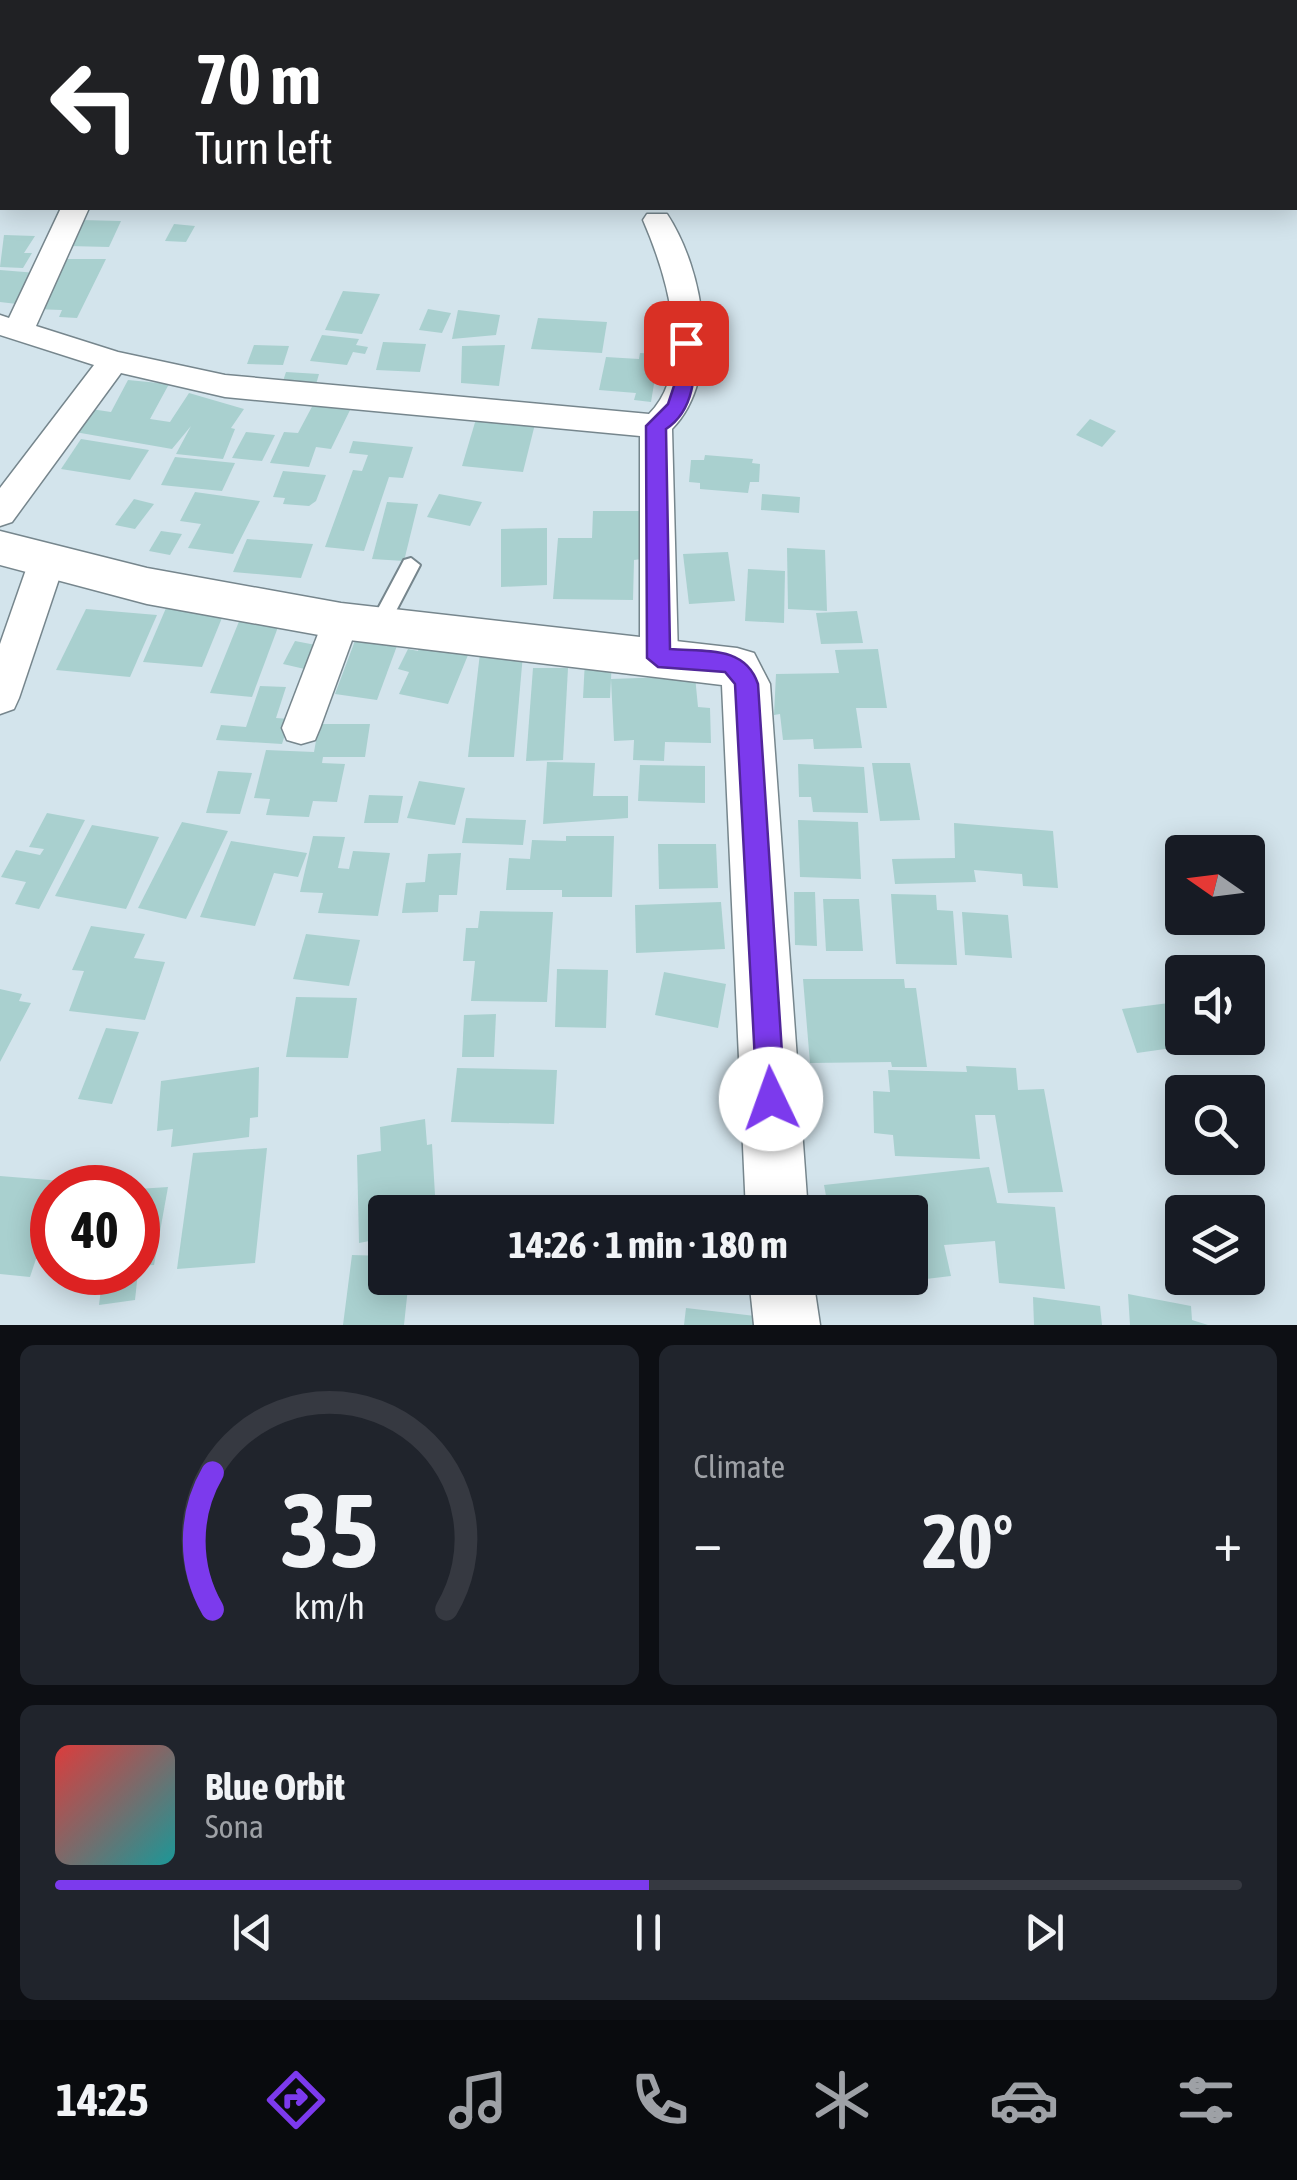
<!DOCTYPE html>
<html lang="en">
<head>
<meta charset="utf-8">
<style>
	:root { --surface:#171b24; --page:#20242c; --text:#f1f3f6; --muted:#9ea1a6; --line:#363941; --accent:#7c3aed }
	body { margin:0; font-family:"Asap Condensed",sans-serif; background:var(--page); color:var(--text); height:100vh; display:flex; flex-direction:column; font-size:38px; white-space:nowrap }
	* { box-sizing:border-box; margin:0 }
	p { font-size:32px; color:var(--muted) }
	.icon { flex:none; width:55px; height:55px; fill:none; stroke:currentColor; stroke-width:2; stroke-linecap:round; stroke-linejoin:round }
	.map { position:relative; height:1325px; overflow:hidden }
	.panel { display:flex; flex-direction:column; gap:20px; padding:20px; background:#0d0f14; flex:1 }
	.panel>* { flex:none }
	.banner { position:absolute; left:0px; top:0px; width:1298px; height:210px; box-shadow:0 5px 25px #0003; background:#202124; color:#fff; overflow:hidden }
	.needle { width:65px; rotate:284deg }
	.buttons { position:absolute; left:1165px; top:835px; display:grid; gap:20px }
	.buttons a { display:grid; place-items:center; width:100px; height:100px; border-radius:10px; background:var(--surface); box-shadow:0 5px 25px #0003; font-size:50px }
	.speed { position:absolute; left:30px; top:1165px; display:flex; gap:20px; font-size:50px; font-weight:700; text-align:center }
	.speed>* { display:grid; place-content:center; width:130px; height:130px; border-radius:50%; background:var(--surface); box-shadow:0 5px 25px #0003; line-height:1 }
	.speed .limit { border:15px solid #d22; background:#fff; color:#111 }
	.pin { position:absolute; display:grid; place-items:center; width:85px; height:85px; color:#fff; margin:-42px; border-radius:20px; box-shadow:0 5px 15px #0006 }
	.me { position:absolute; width:110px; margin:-55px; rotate:357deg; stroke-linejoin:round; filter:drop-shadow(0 0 8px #0008) }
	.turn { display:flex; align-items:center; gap:35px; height:210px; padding:0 30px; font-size:45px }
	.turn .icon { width:130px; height:130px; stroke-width:2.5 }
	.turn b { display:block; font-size:70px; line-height:85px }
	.big { font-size:75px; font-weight:700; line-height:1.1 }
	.panel .widget { flex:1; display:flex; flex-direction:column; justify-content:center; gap:15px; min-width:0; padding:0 35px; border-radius:15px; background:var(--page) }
	.panel .dial { align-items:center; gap:0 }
	.dial svg { height:260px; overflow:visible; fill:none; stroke:var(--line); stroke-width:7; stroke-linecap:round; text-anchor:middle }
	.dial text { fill:var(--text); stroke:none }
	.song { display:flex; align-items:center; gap:30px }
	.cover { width:120px; height:120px; border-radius:15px; background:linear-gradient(135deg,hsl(0 70% 55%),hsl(180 70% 35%)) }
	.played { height:10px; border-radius:5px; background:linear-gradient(90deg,var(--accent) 50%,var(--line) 50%) }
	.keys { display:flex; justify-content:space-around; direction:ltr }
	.heat { display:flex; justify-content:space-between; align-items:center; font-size:55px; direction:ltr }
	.panel .tiles { flex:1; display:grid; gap:20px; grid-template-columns:1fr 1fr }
	.widget:last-child { grid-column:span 2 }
	.trip { position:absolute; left:368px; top:1195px; width:560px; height:100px; border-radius:10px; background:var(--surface); box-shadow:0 5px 25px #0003; font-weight:700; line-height:100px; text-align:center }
	.dock { display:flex; height:160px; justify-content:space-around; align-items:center; background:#090b0e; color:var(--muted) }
	.dock .icon { width:70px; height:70px }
	.dock .current { color:var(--accent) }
	.dock b { font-size:45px; color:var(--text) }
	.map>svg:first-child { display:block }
	.building { fill:#a9d0cf }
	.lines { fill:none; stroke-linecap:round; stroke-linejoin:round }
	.service-casing { stroke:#76868d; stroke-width:4 }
	.minor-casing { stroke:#76868d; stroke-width:3 }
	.tertiary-casing { stroke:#76868d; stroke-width:3 }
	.service { fill:#fff; fill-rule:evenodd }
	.minor { fill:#fff; fill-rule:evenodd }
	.tertiary { fill:#fff; fill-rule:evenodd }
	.route { fill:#7c3aed; stroke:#51269a; stroke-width:2.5 }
</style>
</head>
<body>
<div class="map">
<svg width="1297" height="1325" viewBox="0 0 1297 1325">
	<rect width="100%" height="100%" fill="#d3e4ec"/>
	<g class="building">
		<path d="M81 220 121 221 109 247 68 246Z"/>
		<path d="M174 224 195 226 186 242 165 241Z"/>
		<path d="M4 235 35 236 24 253H32L23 268 0 267Z"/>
		<path d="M60 259H106L77 318 59 317 62 310 33 309Z"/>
		<path d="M0 270 37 273 17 304 0 302Z"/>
		<path d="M343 291 380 294 362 334 325 330Z"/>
		<path d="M428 309 451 313 442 333 419 330Z"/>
		<path d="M458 310 500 315 496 335 452 339Z"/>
		<path d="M538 318 607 322 602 353 531 349Z"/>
		<path d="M322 335 359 339 356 345 368 347 365 354 353 352 347 365 310 361Z"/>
		<path d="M383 342 426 344 420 372 376 370Z"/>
		<path d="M254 345 289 346 283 365 247 364Z"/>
		<path d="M505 345 499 386 461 383 462 346Z"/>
		<path d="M640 353 659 354 651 402 634 400 636 393 599 390 606 357 639 359Z"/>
		<path d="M286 372 319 374 315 388 281 387Z"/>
		<path d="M128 380 169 384 150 419 170 422 189 393 244 409 231 428 235 429 223 459 176 454 191 426 172 449 75 432 91 409 111 412Z"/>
		<path d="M315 401 352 406 331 449 316 447 309 467 270 463 284 432 298 433Z"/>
		<path d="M476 419 535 424 523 472 462 466Z"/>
		<path d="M1090 419 1116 431 1102 447 1076 435Z"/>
		<path d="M246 432 275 435 262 461 232 458Z"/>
		<path d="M81 439 149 450 130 480 61 469Z"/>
		<path d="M353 441 413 447 403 478 389 477 364 551 325 547 353 470 362 471 368 455 349 453Z"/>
		<path d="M705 455 753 459 752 463 760 464 759 482H750L748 493 700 489V483L689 482 691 460H704Z"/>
		<path d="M175 457 235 463 222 491 161 485Z"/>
		<path d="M283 471 326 475 316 501 309 506 283 504 285 498 273 497Z"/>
		<path d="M195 492 260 501 233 554 188 548 201 524 180 521Z"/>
		<path d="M439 494 482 502 470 526 427 517Z"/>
		<path d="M762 494 800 497 799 513 761 510Z"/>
		<path d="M134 499 154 504 135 529 115 525Z"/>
		<path d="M387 502 418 504 404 561 372 559Z"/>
		<path d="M593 511H642V559L634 560 633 600 553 599 558 538H592Z"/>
		<path d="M547 528V585L501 587V529Z"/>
		<path d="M161 531 182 534 170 555 149 551Z"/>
		<path d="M247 539 313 544 301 578 233 572Z"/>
		<path d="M787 548 825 550 827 611 788 609Z"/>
		<path d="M728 552 735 601 689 604 683 554Z"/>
		<path d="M748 569 785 571 784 623 745 621Z"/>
		<path d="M166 608 224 613 202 667 143 662Z"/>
		<path d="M86 609 157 615 130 677 56 670Z"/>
		<path d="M857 611 863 643 821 644 816 613Z"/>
		<path d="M242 614 281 619 252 697 210 693Z"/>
		<path d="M359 630 401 635 377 700 335 694Z"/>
		<path d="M295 641 321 646 309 670 283 664Z"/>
		<path d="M420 645 468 655 448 704 399 694 409 672 398 669 408 649 418 651Z"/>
		<path d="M878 649 887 708H856L862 748 814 749 813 739 783 740 780 714 774 715 776 674 839 673 835 650Z"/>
		<path d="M480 653 523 654 514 757H468Z"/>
		<path d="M585 660H612L610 698H583Z"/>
		<path d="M533 668H568L563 760 526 761Z"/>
		<path d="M695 676 698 707 710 708 711 743 665 742 664 761 633 760 634 740 614 741 611 679Z"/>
		<path d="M260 686 286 687 276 718 290 719 282 744 216 740 221 725 246 727Z"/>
		<path d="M319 724H370L365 757H323L322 763 345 764 337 802 313 801 309 817 266 815 270 799 254 798 266 750 314 752Z"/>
		<path d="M547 762 595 763 593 796H628V818L543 824Z"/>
		<path d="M872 763H910L920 820 880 821Z"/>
		<path d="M798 764 864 767 868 813 813 812 811 797H799Z"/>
		<path d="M640 765 705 766V803L638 801Z"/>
		<path d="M218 771 252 773 240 814 206 813Z"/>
		<path d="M419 781 465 788 455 825 407 818Z"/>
		<path d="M369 795 403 796 398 823H364Z"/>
		<path d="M47 813 85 820 39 909 15 904 26 882 1 877 16 850 40 855 44 849 29 847Z"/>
		<path d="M466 818 526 820 523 845 462 843Z"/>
		<path d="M798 820 858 822 861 879 800 877Z"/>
		<path d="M182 822 228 831 186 919 138 908Z"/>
		<path d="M954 823 1053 831 1058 888 1023 886 1022 874 974 870 976 882 895 884 892 859 955 858Z"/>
		<path d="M92 825 159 837 126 909 55 896Z"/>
		<path d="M313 836 345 837 338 868 349 869 353 851 390 853 378 916 318 913 323 893 300 892Z"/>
		<path d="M566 836H614L612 897H562V890H506L509 858 530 859 532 840 566 841Z"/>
		<path d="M231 841 307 853 298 877 274 873 255 926 200 917Z"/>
		<path d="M658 844H716L718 888 659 889Z"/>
		<path d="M461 853 457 895H439L438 912 402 913 406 883 425 882 428 854Z"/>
		<path d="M794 892H815L817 946 795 945Z"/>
		<path d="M891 894 936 895 937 910 953 911 957 965 896 964Z"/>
		<path d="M823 899H859L863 951H826Z"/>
		<path d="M721 902 725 949 636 953 635 905Z"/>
		<path d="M480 911 553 912 547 1002 471 1001 475 961H463L466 928H478Z"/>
		<path d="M962 912 1008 915 1012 958 965 955Z"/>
		<path d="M91 926 145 934 134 958 165 962 145 1020 69 1011 84 971 72 970Z"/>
		<path d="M306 934 360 940 349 986 293 979Z"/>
		<path d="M557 969 608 970 606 1028 555 1027Z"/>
		<path d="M664 972 726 984 718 1028 655 1015Z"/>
		<path d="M803 979H904L905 988H916L927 1067H892L891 1062 810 1063Z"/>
		<path d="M0 989 22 994 19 1001 31 1003 0 1062Z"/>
		<path d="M296 997 357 998 348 1058 286 1057Z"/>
		<path d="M1177 1002 1182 1038H1190L1193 1045 1137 1053 1122 1009Z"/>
		<path d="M496 1014 494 1057H462L464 1015Z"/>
		<path d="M106 1028 139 1032 112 1104 78 1099Z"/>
		<path d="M966 1066 1016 1068 1018 1090 1044 1089 1063 1192 1008 1193 995 1115H975L980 1159 895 1156 893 1135 874 1133 873 1091 890 1092 888 1070 967 1072Z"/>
		<path d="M259 1067 258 1117 250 1118 249 1137 171 1147 173 1129 157 1131 161 1081Z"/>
		<path d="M457 1068 557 1070 554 1124 451 1122Z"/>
		<path d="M425 1119 427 1145 432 1144 436 1212H385V1238L359 1243 357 1155 381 1151 380 1127Z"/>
		<path d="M267 1148 255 1263 177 1269 193 1153Z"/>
		<path d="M989 1167 997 1203 1055 1207 1065 1289 999 1283 995 1241 944 1245 951 1276 842 1289 840 1278H910V1212H829L824 1185Z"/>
		<path d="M0 1176 74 1182 72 1188H52V1249L49 1260 36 1259 30 1277 0 1274Z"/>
		<path d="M168 1187 154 1265 138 1266V1189Z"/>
		<path d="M475 1201 532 1203 531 1212H474Z"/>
		<path d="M352 1255 385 1256V1278H409L404 1325H343Z"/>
		<path d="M103 1272H138L135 1300 99 1305Z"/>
		<path d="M1128 1294 1191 1306 1192 1320 1208 1325H1130Z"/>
		<path d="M1033 1297 1100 1306 1102 1325H1034Z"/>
		<path d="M686 1308 765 1317V1325H684Z"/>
	</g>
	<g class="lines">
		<g class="service-casing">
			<g id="service">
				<path d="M2 14V22L0 23V15Z"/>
				<path d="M411 558 420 565 386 630H372L369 625 372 620 404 560Z"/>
			</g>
		</g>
		<g class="minor-casing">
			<g id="minor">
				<path d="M61 208H89L36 326 118 352 225 375 649 414C696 367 666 273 643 220L647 214H667C704 270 723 377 672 429L678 657 672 668 659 672 646 668 640 657V436L225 397 121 373 12 522 0 526V488L94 365 0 335V315L9 318Z"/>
				<path d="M47 548 59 551 65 561 19 698 14 709 0 714V644L29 561 35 551Z"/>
				<path d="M341 607 354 611 359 621 320 728 315 740 301 744 287 740 282 728 323 621 328 611Z"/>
			</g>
		</g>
		<g class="tertiary-casing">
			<g id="tertiary">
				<path d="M0 531 147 568 341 603 737 648 754 653 770 684 808 1212H746L722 685 341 639 147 604 0 565Z"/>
				<path d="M749 1278H813L820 1325H754Z"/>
			</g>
		</g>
		<use href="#service" class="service"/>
		<use href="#minor" class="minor"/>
		<use href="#tertiary" class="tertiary"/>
	</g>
	<path class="route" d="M686 337 695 343C695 374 695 410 666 429L670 649C705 652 745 645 758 684L785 1099 781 1109 771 1113 761 1109 757 1099 735 684 725 672 658 667 647 658 646 426 668 404 676 380V343Z"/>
</svg>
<div class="buttons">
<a><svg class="needle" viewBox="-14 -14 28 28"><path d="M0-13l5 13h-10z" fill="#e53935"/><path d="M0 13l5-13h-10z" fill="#9ea1a6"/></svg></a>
<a><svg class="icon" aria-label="sound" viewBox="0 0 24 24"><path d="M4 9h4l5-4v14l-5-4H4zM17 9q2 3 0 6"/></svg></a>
<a><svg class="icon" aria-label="search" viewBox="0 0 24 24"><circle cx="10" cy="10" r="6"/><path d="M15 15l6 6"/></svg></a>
<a><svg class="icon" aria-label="layers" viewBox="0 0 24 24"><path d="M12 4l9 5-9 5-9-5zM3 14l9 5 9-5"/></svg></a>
</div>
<div class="speed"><div class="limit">40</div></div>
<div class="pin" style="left:686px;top:343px;background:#d93025"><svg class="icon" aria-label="arrive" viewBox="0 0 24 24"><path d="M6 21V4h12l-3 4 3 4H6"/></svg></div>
<svg class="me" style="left:771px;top:1099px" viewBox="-20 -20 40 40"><circle r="19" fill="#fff"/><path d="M0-13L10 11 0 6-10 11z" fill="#7c3aed"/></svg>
<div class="trip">14:26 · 1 min · 180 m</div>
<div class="banner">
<div class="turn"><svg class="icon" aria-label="left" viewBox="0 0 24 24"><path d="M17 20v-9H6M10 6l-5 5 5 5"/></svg><div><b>70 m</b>Turn left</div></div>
</div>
</div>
<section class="panel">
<div class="tiles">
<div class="widget dial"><svg viewBox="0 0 100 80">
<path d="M14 69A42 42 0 1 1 86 69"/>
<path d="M14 69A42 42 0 0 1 14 27" stroke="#7c3aed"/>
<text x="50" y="56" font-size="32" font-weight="700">35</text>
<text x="50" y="72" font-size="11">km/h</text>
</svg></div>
<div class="widget"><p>Climate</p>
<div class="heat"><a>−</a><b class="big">20°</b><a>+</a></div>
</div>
<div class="widget">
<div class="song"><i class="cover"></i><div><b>Blue Orbit</b><p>Sona</p></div></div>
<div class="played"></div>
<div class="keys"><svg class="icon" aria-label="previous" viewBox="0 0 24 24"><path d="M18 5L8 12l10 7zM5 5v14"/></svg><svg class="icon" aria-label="pause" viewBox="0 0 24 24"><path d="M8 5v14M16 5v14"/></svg><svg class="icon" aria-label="next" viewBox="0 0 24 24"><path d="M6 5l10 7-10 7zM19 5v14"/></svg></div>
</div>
</div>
</section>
<nav class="dock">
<b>14:25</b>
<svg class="icon current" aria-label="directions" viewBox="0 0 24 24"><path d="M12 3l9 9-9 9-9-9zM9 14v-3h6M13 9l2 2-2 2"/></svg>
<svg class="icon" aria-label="music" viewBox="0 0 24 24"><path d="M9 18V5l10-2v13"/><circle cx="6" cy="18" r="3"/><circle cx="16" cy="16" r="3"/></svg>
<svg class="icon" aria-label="phone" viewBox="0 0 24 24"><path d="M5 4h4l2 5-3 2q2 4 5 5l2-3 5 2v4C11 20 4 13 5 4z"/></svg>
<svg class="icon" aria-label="climate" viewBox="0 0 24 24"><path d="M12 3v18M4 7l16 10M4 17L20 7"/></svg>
<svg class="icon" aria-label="car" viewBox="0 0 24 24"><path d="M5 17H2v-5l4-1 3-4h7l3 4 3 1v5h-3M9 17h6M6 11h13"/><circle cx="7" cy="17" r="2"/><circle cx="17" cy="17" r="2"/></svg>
<svg class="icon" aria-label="filters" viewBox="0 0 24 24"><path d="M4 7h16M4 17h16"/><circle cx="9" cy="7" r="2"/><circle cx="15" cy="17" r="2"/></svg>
</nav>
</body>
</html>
